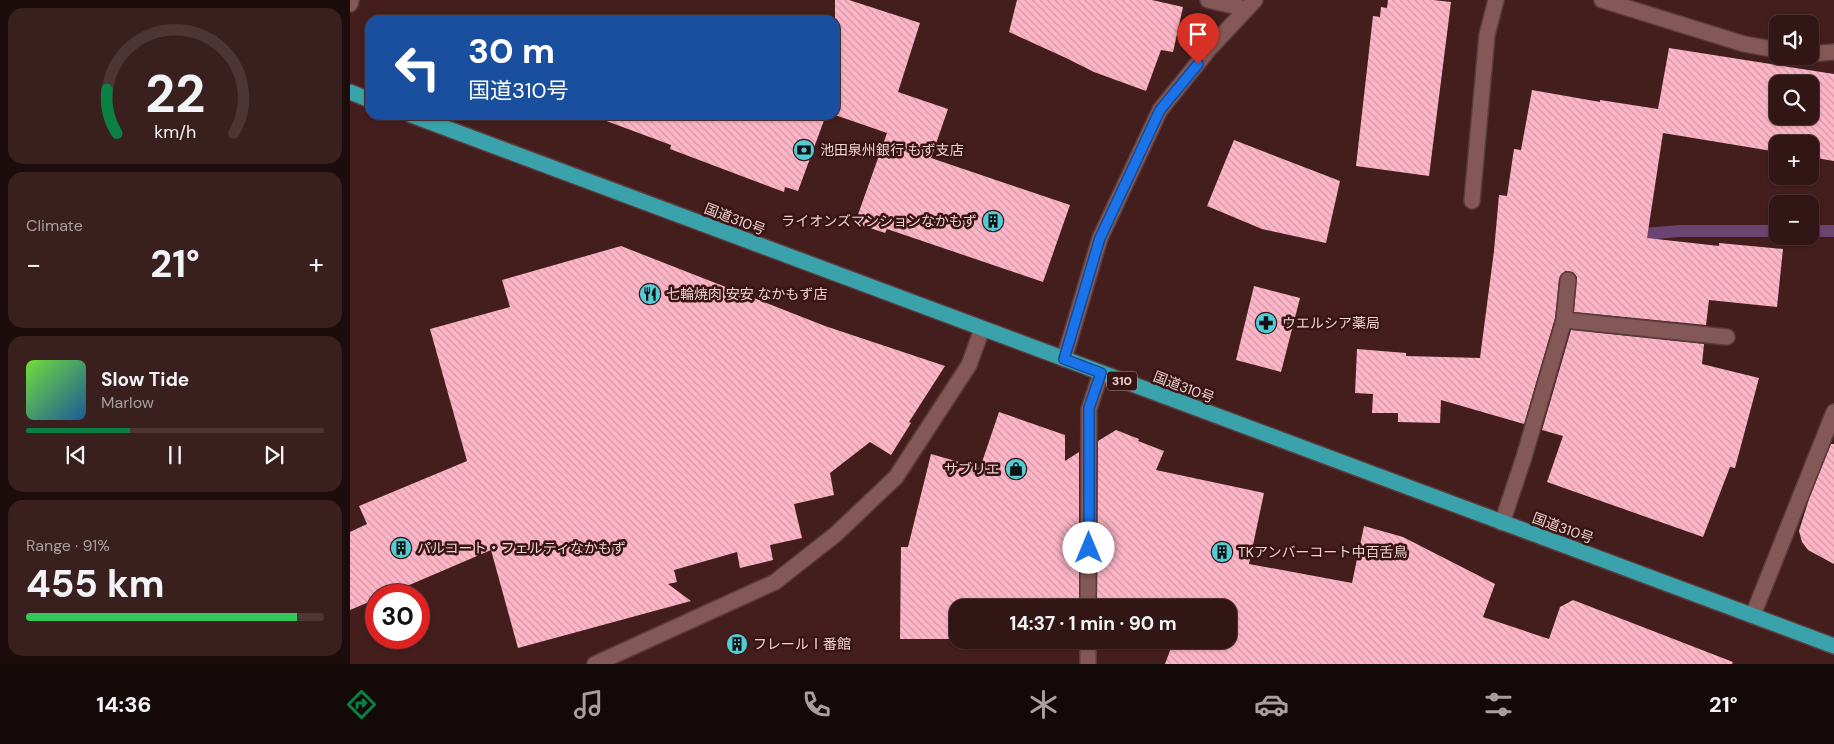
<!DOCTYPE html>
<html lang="en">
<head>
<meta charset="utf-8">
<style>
	:root { --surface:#321616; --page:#3a1f1f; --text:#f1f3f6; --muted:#a89fa1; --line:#4d3535; --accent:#0b8043 }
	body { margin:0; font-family:"DM Sans","Noto Sans JP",sans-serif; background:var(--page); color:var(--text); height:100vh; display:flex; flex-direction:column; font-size:19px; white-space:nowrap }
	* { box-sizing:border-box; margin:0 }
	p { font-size:16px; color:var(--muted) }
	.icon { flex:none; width:28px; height:28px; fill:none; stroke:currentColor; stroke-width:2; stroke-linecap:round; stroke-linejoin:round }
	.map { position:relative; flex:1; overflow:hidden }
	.sheet { display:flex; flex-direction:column; gap:8px; padding:8px; background:#1c0c0c; width:350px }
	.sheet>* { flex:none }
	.hud { position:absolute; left:15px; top:15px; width:475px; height:105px; border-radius:15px; box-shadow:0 1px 4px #0004,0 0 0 1px var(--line); background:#1a4fa0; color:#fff; overflow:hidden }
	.fabs { position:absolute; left:1419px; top:15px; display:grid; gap:10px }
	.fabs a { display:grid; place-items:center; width:50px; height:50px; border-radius:10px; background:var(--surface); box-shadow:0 1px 4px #0004,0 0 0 1px var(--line); font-size:25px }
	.speed { position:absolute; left:15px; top:584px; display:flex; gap:10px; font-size:25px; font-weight:700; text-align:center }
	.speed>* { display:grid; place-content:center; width:65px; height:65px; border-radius:50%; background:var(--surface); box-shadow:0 1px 4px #0004,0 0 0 1px var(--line); line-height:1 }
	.speed .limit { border:8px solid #d22; background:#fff; color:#111 }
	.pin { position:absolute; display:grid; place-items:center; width:42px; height:42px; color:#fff; margin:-51px -21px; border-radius:50% 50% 50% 0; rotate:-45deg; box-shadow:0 0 5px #0007 }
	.pin .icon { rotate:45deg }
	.me { position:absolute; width:55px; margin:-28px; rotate:0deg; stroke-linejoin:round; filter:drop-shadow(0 0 4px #0008) }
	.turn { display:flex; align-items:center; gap:18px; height:105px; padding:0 20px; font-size:22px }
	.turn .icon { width:65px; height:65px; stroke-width:2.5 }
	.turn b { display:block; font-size:35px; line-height:42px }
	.big { font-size:38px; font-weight:700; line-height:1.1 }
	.sheet .tile { flex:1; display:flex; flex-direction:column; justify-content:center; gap:8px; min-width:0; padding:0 18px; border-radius:15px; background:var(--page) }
	.sheet .dial { align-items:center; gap:0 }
	.dial svg { height:130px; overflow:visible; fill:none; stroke:var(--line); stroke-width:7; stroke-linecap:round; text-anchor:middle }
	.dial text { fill:var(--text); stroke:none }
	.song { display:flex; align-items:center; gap:15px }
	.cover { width:60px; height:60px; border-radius:8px; background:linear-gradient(135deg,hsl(100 70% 55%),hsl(210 70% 35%)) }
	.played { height:5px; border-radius:2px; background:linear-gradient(90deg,var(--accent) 35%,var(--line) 35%) }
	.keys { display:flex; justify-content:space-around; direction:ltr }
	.heat { display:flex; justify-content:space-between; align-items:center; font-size:28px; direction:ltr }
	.charge { height:8px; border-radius:4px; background:linear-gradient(90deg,#34c759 91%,var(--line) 0) }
	.trip { position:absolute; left:599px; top:599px; width:288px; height:50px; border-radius:15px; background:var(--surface); box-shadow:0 1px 4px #0004,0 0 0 1px var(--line); font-weight:700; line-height:50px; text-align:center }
	.dock { display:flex; height:80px; justify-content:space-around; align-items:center; background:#140909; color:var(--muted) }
	.dock .icon { width:35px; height:35px }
	.dock .selected { color:var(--accent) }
	.dock b { font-size:22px; color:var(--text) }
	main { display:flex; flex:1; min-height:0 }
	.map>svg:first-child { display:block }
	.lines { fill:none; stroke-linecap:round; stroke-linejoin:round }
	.stream { stroke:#6c4472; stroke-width:12 }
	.building { fill:url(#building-back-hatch); fill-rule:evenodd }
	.lane-casing { stroke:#5b3b3c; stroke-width:18 }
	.street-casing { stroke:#5b3b3c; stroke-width:18 }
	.highway-casing { stroke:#5b3b3c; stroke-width:18 }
	.lane { stroke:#845856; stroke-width:15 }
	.street { stroke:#845856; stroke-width:15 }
	.highway { stroke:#3aa2aa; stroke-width:15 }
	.route-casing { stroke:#114b97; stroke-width:12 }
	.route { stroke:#1a73e8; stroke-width:9 }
	.labels { text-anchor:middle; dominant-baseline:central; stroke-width:5; stroke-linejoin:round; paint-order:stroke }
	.shield { fill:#381414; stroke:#b79a99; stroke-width:1 }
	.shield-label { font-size:12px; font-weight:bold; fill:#edd3d2 }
	.poi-label { font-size:14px; fill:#edd3d2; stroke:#381414; text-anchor:start }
	.street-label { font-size:14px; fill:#edd3d2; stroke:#381414 }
</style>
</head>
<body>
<main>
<section class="sheet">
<div class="tile dial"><svg viewBox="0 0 100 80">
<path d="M14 69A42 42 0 1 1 86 69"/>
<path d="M14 69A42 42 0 0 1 8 42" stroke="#0b8043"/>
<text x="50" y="56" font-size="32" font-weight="700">22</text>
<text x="50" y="72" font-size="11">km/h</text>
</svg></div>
<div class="tile"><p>Climate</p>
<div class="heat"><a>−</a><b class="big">21°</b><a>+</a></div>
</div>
<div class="tile">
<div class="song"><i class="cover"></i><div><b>Slow Tide</b><p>Marlow</p></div></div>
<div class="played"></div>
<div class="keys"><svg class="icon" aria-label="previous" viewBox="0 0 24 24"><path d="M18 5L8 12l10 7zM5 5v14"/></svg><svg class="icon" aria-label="pause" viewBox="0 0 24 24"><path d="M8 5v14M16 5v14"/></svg><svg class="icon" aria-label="next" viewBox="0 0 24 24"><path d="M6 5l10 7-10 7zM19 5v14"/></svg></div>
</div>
<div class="tile"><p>Range · 91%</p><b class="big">455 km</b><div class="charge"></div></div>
</section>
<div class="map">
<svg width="1484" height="664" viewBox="0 0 1484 664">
	<defs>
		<pattern id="building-back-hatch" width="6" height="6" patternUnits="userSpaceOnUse" patternTransform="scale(1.25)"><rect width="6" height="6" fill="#feb5c8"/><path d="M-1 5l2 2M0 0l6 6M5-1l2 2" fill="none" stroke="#d098a6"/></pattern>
	</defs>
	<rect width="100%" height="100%" fill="#431e1d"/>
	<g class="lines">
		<g class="stream">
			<path d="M1460 231H1484"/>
			<path d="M1283 235 1329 231H1428"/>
		</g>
	</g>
	<g class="building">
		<path d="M485 0H499L570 23 548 92 598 109 581 158 720 205 693 282 537 229 535 233 505 223 537 133 485 115Z"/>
		<path d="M667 0H802L833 7 823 52 811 50 796 91 744 72 716 58 659 32Z"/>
		<path d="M1038 0H1083L1101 2 1079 176 1006 166 1023 16 1030 17 1031 7 1037 8Z"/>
		<path d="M1319 48 1484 74V161L1460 157V144H1428V152L1313 133 1297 238 1369 246V243L1433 249 1427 307 1359 300 1356 325 1224 312 1227 277 1223 272 1215 271 1209 279 1205 318 1174 424 1091 400 1090 423 1048 422V413H1022L1023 394 1005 393 1007 349 1056 353V356L1130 358 1144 251 1149 195 1157 196 1164 149 1171 150 1182 90 1250 102V100L1308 109ZM1428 84H1460V116H1428Z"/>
		<path d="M252 115H476L448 191 435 187 434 192 320 149 321 145 251 119Z"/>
		<path d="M884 140 990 181 976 243 912 229 857 206Z"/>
		<path d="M271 246 475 326 595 366 559 422 561 423 541 455 520 442 480 473 484 495 444 504 452 538 420 545 423 560 390 568 387 552 324 570 327 582 318 584 341 601 168 648 141 550 36 595H26V599L0 610V532L17 524 9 506 117 461 80 329 160 307 152 280Z"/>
		<path d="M904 286 950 298 931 372 886 360Z"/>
		<path d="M1221 330 1354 344 1352 364 1409 378 1385 468 1380 467 1353 537 1197 482 1213 436 1192 430Z"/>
		<path d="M649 412 715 435V461L729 452V608H608V639H550L551 547H558L581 454 630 468Z"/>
		<path d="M766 430 789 439 788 441 814 451 806 470 914 493 899 564 1002 583 1014 526 1053 537 1145 584 1133 617 1199 639 1210 607 1223 600 1383 662 1382 664H815L824 640H878V608H747L748 441Z"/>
		<path d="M1481 444H1484V564L1458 550 1452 542 1449 531 1459 499Z"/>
	</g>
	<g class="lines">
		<g class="lane-casing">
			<g id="lane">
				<path d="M858 0 896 9"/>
				<path d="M1252 0 1394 44 1428 50"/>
				<path d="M1460 54 1484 52"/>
				<path d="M1122 201 1137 35 1146 0"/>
				<path d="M1403 615 1484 412"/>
			</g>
		</g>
		<g class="street-casing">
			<g id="street">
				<path d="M0 4 1 0"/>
				<path d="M1214 320 1377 337"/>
				<path d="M714 359 750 238 810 110 860 48 905 0"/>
				<path d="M1152 523 1174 457 1214 320 1218 280"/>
				<path d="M738 608 739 409 751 373"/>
				<path d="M245 664 425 582 486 534 546 477 619 365 632 329"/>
				<path d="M738 664V640"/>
			</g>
		</g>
		<g class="highway-casing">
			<g id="highway">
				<path d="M0 92 20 100"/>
				<path d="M61 115 1484 646"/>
			</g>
		</g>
		<use href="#lane" class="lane"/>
		<use href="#street" class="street"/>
		<use href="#highway" class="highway"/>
	</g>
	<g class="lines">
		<g class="route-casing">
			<path id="route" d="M739 548V408L751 373 714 359 750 238 810 110 848 64"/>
		</g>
		<use href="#route" class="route"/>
	</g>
	<defs>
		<g id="bank-disc" transform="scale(1.125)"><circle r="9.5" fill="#52ccd5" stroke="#381414"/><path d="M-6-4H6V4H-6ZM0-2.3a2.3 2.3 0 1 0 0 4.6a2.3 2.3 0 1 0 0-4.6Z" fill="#111"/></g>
		<g id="building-disc" transform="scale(1.125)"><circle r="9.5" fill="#52ccd5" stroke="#381414"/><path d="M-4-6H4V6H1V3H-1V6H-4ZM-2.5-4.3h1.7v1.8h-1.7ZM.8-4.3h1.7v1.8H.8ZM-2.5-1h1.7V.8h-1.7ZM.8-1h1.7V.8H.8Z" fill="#111"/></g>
		<g id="restaurant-disc" transform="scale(1.125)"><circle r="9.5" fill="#52ccd5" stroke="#381414"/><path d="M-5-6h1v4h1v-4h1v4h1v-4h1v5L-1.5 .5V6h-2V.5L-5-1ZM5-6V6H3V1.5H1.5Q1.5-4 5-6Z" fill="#111"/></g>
		<g id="pharmacy-disc" transform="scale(1.125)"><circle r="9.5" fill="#52ccd5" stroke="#381414"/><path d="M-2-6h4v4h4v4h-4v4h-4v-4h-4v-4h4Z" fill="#111"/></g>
		<g id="shop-disc" transform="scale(1.125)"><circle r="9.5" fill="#52ccd5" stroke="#381414"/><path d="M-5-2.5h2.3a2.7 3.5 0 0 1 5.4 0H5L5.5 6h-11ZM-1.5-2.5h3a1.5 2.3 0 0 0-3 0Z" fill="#111"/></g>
	</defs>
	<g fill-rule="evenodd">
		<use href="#bank-disc" x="454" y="150"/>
		<use href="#building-disc" x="643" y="221"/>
		<use href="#restaurant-disc" x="300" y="294"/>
		<use href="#pharmacy-disc" x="916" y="323"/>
		<use href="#shop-disc" x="666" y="469"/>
		<use href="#building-disc" x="51" y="548"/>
		<use href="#building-disc" x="872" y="552"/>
		<use href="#building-disc" x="387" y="644"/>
	</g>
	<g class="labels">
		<rect class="shield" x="757" y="371.5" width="30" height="19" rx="4"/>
		<g class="shield-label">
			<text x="772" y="381">310</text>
		</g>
		<g class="poi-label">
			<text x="470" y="150">池田泉州銀行 もず支店</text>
			<text x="627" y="221" text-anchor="end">ライオンズマンションなかもず</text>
			<text x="316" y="294">七輪焼肉 安安 なかもず店</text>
			<text x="932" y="323">ウエルシア薬局</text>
			<text x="650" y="469" text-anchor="end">サブリエ</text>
			<text x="67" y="548">パルコート・フェルティなかもず</text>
			<text x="888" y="552">TKアンバーコート中百舌鳥</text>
			<text x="403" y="644">フレールⅠ番館</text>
		</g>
		<g class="street-label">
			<text transform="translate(385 219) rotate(21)">国道310号</text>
			<text transform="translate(834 387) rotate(21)">国道310号</text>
			<text transform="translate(1213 528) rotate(20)">国道310号</text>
		</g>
	</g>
</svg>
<div class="fabs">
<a><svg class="icon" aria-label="sound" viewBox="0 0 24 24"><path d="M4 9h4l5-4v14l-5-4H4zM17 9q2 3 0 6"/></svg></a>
<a><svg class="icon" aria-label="search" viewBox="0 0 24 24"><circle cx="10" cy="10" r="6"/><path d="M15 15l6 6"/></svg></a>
<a>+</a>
<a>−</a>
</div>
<div class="speed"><div class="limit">30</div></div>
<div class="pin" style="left:848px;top:64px;background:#d93025"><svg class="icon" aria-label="arrive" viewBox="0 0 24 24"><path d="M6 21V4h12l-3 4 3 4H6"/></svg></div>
<svg class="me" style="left:739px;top:548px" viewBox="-20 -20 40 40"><circle r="19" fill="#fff"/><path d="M0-13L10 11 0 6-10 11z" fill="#1a73e8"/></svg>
<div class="trip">14:37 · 1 min · 90 m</div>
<div class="hud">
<div class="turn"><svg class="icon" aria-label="left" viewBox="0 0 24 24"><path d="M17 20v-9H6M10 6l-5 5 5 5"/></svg><div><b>30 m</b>国道310号</div></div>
</div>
</div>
</main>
<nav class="dock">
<b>14:36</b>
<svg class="icon selected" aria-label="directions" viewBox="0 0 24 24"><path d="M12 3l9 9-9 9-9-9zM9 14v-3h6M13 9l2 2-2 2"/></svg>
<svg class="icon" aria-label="music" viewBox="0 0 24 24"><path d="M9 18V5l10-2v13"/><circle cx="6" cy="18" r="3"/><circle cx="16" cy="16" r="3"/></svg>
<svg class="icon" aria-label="phone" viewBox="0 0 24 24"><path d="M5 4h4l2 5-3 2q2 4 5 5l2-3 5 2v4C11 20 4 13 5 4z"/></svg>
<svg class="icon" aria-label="climate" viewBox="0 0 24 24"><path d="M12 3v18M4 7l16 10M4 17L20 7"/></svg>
<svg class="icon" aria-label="car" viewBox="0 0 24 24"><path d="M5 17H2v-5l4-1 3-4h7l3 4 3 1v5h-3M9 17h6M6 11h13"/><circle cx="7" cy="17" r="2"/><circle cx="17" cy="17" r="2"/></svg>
<svg class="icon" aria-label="filters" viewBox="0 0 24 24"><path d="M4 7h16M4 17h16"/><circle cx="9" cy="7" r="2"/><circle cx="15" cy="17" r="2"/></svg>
<b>21°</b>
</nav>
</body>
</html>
